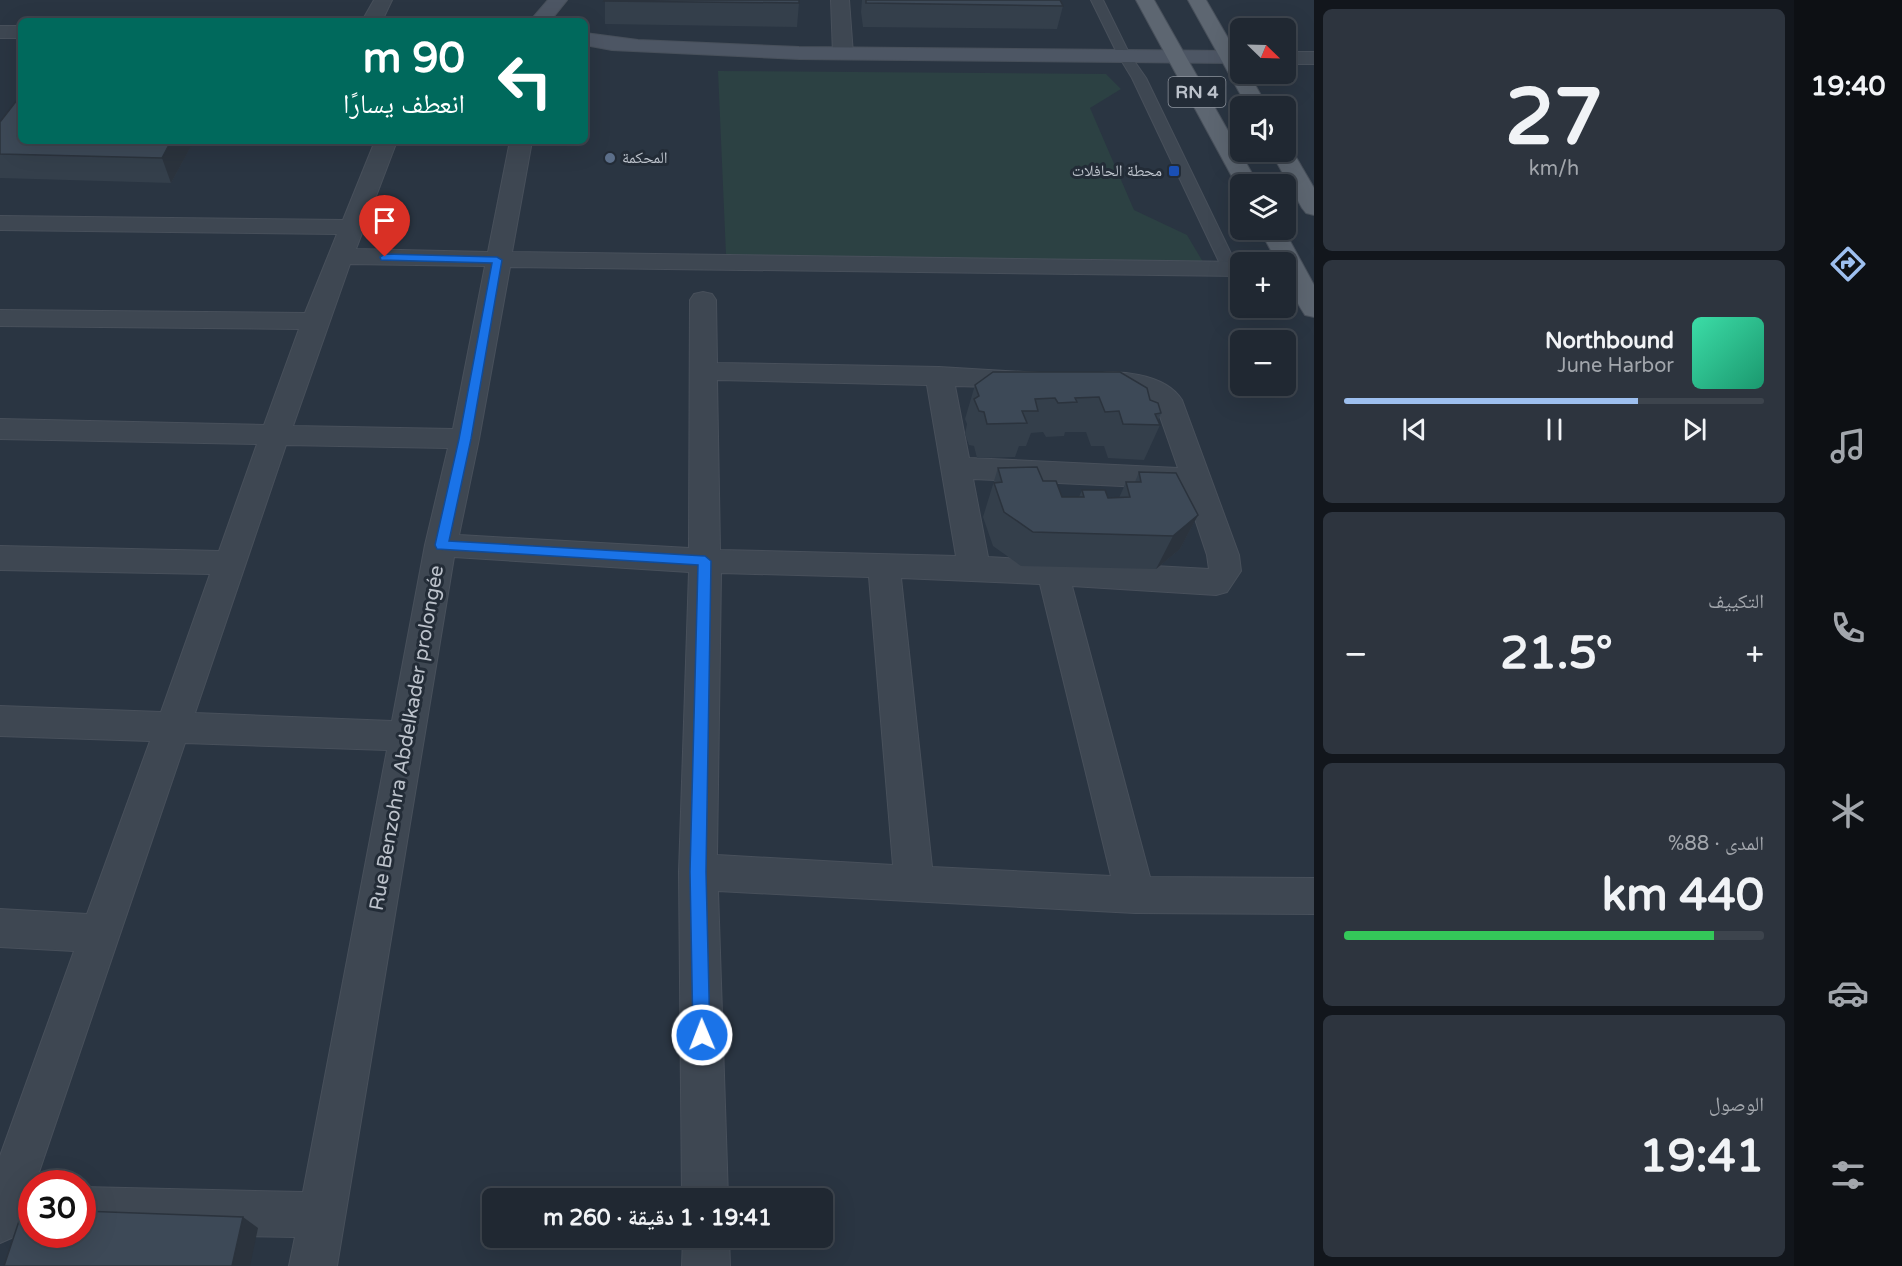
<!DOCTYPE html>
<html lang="ar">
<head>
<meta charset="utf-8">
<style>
	:root { --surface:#202832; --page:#2d343e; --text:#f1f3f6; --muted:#a2a6ac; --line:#3d444d; --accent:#9dbfef }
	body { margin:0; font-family:"Varela Round","Noto Naskh Arabic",sans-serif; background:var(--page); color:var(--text); direction:rtl; height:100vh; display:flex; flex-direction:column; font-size:22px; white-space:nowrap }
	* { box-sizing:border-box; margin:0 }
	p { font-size:20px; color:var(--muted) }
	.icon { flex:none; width:33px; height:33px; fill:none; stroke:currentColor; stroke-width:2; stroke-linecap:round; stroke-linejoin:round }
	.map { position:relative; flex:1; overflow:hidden; direction:ltr }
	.side { display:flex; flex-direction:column; gap:9px; padding:9px; background:#12161c; width:480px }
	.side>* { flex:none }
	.top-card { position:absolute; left:18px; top:18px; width:570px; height:126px; border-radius:9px; box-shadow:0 6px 24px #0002,0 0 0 2px var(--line); direction:rtl; background:#00695c; color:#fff; overflow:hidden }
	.needle { width:39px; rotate:113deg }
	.buttons { position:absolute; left:1230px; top:18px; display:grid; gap:12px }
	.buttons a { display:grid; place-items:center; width:66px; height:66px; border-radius:9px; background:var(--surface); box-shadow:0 6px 24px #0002,0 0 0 2px var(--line); font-size:30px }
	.speed { position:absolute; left:18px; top:1170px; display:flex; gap:12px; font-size:30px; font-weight:700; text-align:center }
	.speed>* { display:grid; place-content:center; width:78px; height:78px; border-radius:50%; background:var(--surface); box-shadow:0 6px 24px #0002,0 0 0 2px var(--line); line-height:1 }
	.speed .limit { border:9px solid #d22; background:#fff; color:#111 }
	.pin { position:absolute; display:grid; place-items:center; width:51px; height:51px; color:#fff; margin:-62px -26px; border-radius:50% 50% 50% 0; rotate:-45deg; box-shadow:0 0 6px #0007 }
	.pin .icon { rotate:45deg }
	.me { position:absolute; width:66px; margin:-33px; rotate:359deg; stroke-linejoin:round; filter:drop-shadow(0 0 4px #0008) }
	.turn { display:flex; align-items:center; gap:21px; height:126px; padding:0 24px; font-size:27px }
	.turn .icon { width:78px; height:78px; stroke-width:2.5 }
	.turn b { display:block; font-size:42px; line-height:51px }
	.big { font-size:45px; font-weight:700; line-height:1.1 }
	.side .tile { flex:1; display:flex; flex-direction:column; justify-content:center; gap:9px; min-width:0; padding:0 21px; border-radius:9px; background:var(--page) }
	.side .dial { align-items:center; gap:0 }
	.dial b { font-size:78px; line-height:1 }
	.song { display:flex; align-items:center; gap:18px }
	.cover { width:72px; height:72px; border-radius:9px; background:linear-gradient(135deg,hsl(160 70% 55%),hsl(160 70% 35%)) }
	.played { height:6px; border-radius:3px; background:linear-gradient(90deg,var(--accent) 70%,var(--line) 70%) }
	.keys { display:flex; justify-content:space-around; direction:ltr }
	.heat { display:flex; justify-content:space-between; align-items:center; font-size:33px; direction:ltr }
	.charge { height:9px; border-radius:4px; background:linear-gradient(90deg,#34c759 88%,var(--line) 0) }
	.trip { position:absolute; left:482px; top:1188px; width:351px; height:60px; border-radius:9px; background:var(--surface); box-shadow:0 6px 24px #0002,0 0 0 2px var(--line); font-weight:700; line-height:60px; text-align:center; direction:rtl }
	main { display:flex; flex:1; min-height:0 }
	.tab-bar { display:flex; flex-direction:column; width:108px; justify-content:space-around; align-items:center; background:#0d1014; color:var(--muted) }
	.tab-bar .icon { width:42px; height:42px }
	.tab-bar .active { color:var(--accent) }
	.tab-bar b { font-size:27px; color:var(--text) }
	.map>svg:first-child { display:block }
	.green { fill:#2c4143 }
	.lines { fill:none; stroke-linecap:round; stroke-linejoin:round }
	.lane-casing { stroke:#48505b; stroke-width:2 }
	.street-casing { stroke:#48505b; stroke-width:2 }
	.secondary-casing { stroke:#48505b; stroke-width:2 }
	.primary-casing { stroke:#48505b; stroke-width:2 }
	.lane { fill:#3e4752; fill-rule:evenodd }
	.street { fill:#3e4752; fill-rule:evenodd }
	.secondary { fill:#4d5664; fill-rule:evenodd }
	.primary { fill:#5d6671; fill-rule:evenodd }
	.wall { fill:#343f4b }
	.shaded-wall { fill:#2b333d }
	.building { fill:#3d4957; stroke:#2b333d; stroke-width:1.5 }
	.route { fill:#1a73e8; stroke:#114b97; stroke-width:1.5 }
	.service-dot { fill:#5c6f8a; stroke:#232c37; stroke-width:2 }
	.transit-dot { fill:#1a4fb4; stroke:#232c37; stroke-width:2 }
	.labels { text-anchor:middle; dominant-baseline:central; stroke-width:6; stroke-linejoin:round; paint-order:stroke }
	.far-poi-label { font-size:16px; fill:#bcc2cb; stroke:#232c37; text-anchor:start }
	.shield { fill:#232c37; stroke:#8e959f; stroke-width:1.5 }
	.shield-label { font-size:18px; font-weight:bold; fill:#bcc2cb }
	.street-label { font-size:20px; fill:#bcc2cb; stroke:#232c37 }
</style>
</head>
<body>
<main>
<nav class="tab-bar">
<b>19:40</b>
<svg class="icon active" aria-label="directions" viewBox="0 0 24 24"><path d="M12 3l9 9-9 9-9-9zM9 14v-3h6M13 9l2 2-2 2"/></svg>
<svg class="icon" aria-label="music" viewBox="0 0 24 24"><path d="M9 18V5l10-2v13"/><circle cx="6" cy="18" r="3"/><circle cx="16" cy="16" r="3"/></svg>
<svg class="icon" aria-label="phone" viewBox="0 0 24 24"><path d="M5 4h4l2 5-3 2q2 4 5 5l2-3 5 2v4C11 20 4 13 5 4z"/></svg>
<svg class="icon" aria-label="climate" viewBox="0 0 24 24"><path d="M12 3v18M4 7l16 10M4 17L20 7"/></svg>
<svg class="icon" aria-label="car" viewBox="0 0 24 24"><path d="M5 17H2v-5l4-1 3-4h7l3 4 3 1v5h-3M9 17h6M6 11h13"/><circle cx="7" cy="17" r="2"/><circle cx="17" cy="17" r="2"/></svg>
<svg class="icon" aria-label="filters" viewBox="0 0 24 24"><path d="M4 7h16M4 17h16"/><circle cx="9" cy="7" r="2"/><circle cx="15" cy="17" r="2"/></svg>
</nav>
<section class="side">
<div class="tile dial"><b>27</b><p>km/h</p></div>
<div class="tile">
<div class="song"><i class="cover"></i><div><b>Northbound</b><p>June Harbor</p></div></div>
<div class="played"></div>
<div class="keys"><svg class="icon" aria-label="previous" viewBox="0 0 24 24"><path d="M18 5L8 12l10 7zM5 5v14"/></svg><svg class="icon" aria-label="pause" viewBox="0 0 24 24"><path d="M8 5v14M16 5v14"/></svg><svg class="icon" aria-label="next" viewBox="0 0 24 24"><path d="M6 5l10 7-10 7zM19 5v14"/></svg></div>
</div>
<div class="tile"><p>التكييف</p>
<div class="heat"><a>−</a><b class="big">21.5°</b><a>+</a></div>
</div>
<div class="tile"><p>المدى · 88%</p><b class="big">440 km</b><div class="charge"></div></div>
<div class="tile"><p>الوصول</p><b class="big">19:41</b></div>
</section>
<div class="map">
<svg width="1314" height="1266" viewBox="0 0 1314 1266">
	<rect width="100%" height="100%" fill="#2a3542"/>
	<path class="green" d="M718 71 1106 74 1121 89 1090 108 1134 210 1187 235 1203 262 726 255Z"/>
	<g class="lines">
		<g class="lane-casing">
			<path id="lane" d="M1091 0H1103L1130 55 1146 78 1238 268 1236 271 1230 273 1222 268 1132 78 1118 55Z"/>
		</g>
		<g class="street-casing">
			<g id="street">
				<path d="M374 0H392L382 21H362Z"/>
				<path d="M831 0H849L853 54 850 58H836L833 54Z"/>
				<rect x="0" y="26" width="21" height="12"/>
				<rect x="1286" y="52" width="28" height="12"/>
				<path d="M375 141H397L356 249 488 252 510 141H532L512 252 1244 262H1240V276L510 267 479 439 459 535 689 548 690 300 694 294 703 292 712 294 716 300 717 363 939 367 1040 373 1044 379 1040 385 1030 388 955 386 969 458 1178 468 1156 405C1134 388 1111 395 1086 388L1082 382 1086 376C1115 368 1165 373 1182 400L1239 555 1241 571 1227 592 1216 595 1072 586 1150 877 1314 878V914L1135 913 718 891 728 1198H682L679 872 689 572 454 557 337 1266H289L295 1237 82 1233V1187L303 1192 387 750 185 743 35 1184H32C32 1202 23 1219 16 1236L0 1243V1156L74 951 0 947V909L87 914 150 741 0 736V706L161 712 210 574 0 570V546L219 551 257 444 0 439V419L264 425 299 329 0 326V310L305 313 337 234 0 230V216L343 220ZM350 264 485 266 453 429 293 426ZM717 380 927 385 956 556 720 550ZM286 445 448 448 425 545 392 721 195 713ZM973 479 1185 489 1207 555 1209 569 988 557ZM721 573 869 577 893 865 717 855ZM901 578 1040 584 1111 876 932 867Z"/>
				<path d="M683 1238H729L730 1266H682Z"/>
			</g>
		</g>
		<g class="secondary-casing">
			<g id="secondary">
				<path d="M548 0H567L550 21H530Z"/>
				<path d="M585 33 638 40 799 47 1230 51 1237 53 1240 57 1237 61 1230 63 799 59 612 50 585 45Z"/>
			</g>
		</g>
		<g class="primary-casing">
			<g id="primary">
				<path d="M1136 0H1154L1258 184H1240V189L1236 184Z"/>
				<path d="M1188 0H1206L1240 59V74H1249L1267 106H1247Z"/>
				<path d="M1286 146 1293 152 1314 188V215L1306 213 1302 208 1271 152H1286Z"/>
				<path d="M1260 230H1284L1314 285V317L1305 315C1294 298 1286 282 1286 262H1277Z"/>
			</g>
		</g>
		<use href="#lane" class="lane"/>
		<use href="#street" class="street"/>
		<use href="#secondary" class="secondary"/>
		<use href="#primary" class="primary"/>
	</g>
	<g class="wall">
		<path d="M605 0 799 3 797 27 605 24Z"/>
		<path d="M862 0H1060L1063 6 1057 29 863 27 861 12Z"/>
		<path d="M0 122 194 141 171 183 0 178Z"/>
		<path d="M975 385 1150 400 1161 413 1158 421 1160 425 1144 460 1108 458 1104 446H1091L1086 432H1065L1064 436 1046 437 1043 432 1031 433 1026 446H1019L1015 457 977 458 974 446 969 445 965 434 967 424 965 419Z"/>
		<path d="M998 468 1043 481 1062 497H1079L1082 490 1108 498H1119L1126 482H1135L1139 472 1198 515 1180 549 1156 569 1021 566 993 546 983 517Z"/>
	</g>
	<g class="shaded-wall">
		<path d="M171 141H194L171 183 162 158Z"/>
		<path d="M1198 515 1180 549 1156 569 1173 536Z"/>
		<path d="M243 1217 258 1228 250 1266H232Z"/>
	</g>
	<g class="building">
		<path d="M605 0H799V3L604 1Z"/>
		<path d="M866 0H1060L1063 6 866 3Z"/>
		<path d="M21 95V141H171L162 158 0 154V122Z"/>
		<path d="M993 372H1120L1147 388 1150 400 1158 403 1161 413 1155 414 1160 425 1123 424 1119 411 1105 412 1099 397 1075 398 1077 402 1058 403 1055 398 1035 399 1038 411H1022L1027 423 987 424 984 412 979 411 974 399 979 396 975 385Z"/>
		<path d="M1037 467 1043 481H1056L1062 497H1084L1082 490H1105L1108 498 1130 497 1126 482H1141L1139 472 1176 473 1198 515 1173 536 1033 532 1004 512 994 483 1002 482 998 468Z"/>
		<path d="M23 1209 32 1210V1234H82V1211L243 1217 232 1266H4Z"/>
	</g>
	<path class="route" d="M385 254 497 257 502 260 471 439 449 541 705 556 711 561 706 872 710 1035 708 1041 702 1044 695 1041 693 1035 690 872 698 565 437 549 435 545 459 439 492 263 381 260 380 257Z"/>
	<circle class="service-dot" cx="610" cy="158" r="6"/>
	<rect class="transit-dot" x="1168" y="165" width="12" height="12" rx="3"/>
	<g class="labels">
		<g class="far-poi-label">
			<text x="622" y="158">المحكمة</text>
			<text x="1162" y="171" text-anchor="end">محطة الحافلات</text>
		</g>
		<rect class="shield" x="1168.5" y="77" width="57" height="30" rx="4.5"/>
		<g class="shield-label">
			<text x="1197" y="92">RN 4</text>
		</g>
		<g class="street-label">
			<text transform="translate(407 738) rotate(-80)">Rue Benzohra Abdelkader prolongée</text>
		</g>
	</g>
</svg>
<div class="buttons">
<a><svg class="needle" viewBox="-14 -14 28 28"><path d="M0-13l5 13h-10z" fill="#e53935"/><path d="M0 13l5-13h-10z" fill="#a2a6ac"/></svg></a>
<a><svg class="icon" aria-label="sound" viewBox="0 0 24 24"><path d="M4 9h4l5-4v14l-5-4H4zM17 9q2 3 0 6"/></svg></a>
<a><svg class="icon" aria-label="layers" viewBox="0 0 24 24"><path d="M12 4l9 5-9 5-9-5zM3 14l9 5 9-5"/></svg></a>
<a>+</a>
<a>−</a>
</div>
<div class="speed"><div class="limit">30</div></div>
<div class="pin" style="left:385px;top:257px;background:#d93025"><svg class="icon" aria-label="arrive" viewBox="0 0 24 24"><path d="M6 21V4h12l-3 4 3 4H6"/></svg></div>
<svg class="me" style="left:702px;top:1035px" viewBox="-20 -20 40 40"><circle r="17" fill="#1a73e8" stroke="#fff" stroke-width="3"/><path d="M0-11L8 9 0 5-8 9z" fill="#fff"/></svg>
<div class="trip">19:41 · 1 دقيقة · 260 m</div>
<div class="top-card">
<div class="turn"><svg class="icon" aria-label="left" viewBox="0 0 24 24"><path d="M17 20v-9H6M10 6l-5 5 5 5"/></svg><div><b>90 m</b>انعطف يسارًا</div></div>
</div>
</div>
</main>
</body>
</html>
